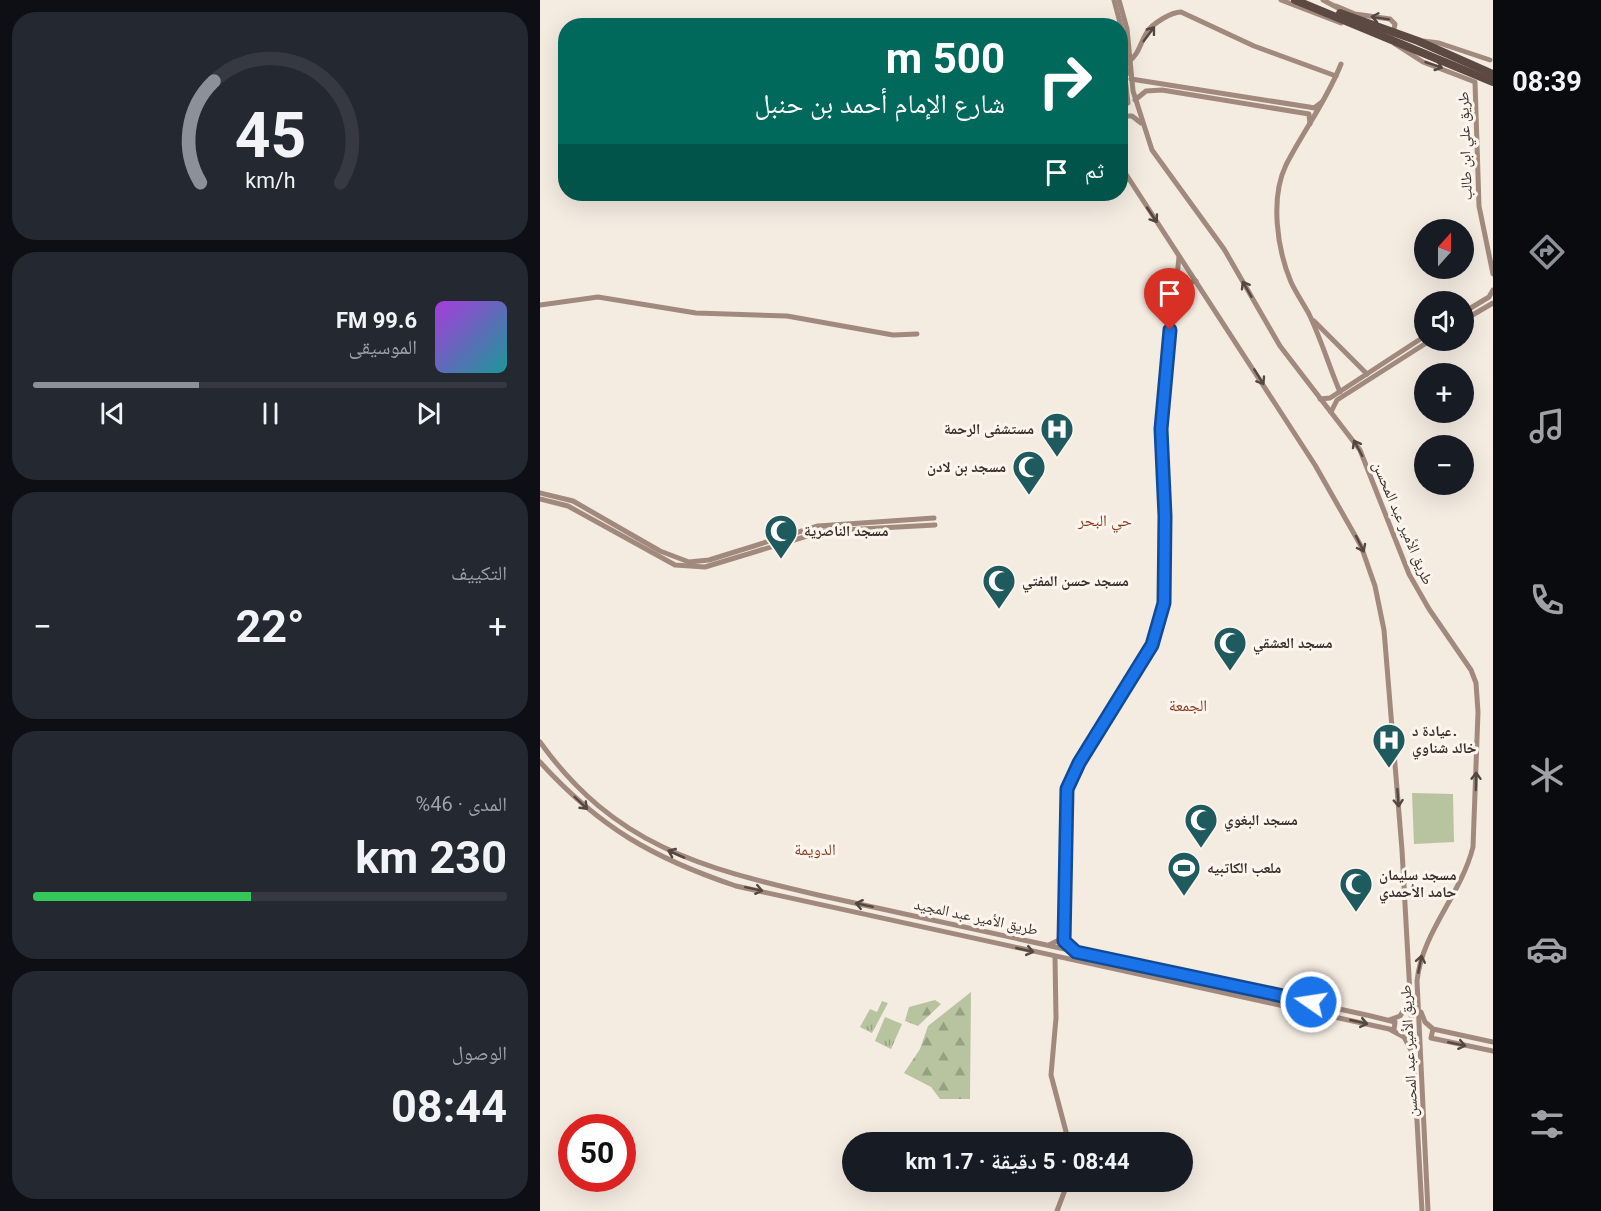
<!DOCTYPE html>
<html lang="ar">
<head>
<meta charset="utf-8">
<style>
	:root { --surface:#171b24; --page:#242831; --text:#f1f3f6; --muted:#9ea1a6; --line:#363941; --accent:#8c9099 }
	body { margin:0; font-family:Roboto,"Noto Naskh Arabic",sans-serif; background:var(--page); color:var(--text); direction:rtl; height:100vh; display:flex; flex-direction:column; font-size:22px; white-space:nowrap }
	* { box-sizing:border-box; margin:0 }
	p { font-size:20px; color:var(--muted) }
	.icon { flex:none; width:33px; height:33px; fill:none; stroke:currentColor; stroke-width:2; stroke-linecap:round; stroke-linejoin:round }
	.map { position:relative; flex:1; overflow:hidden; direction:ltr }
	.panel { display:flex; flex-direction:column; gap:12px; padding:12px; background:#0d0f14; width:540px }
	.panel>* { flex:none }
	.guide { position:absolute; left:18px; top:18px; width:570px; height:183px; border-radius:24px; box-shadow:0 6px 24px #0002; direction:rtl; background:#00695c; color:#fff; overflow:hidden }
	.needle { width:39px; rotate:21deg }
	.buttons { position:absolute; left:874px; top:219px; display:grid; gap:12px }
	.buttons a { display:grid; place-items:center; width:60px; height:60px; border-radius:50%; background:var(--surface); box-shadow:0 6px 24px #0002; font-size:30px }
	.speed { position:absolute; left:18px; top:1114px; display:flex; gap:12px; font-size:30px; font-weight:700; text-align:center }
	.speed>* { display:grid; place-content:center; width:78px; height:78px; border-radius:50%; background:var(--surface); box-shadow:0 6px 24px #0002; line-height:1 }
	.speed .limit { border:9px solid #d22; background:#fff; color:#111 }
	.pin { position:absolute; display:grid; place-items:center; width:51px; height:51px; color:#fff; margin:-62px -26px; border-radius:50% 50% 50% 0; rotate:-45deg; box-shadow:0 0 6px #0007 }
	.pin .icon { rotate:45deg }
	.me { position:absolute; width:66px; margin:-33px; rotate:283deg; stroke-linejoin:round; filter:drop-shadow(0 0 4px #0008) }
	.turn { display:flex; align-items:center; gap:21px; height:126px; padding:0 24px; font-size:27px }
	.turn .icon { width:78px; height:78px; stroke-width:2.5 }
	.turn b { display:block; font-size:42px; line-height:51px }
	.then { display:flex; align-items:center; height:57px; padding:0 24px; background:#0003; gap:12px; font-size:22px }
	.big { font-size:45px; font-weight:700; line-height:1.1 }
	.panel .tile { flex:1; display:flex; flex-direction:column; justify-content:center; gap:9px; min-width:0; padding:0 21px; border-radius:24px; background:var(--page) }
	.panel .dial { align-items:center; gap:0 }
	.dial svg { height:156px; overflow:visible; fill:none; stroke:var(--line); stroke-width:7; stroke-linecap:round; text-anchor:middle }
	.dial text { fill:var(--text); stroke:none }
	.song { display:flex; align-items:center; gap:18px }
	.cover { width:72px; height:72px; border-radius:9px; background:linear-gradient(135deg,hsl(280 70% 55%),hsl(180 70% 35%)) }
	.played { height:6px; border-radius:3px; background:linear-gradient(90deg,var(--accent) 35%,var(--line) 35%) }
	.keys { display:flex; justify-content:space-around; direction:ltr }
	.heat { display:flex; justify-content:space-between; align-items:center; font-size:33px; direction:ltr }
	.charge { height:9px; border-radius:4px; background:linear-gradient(90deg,#34c759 46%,var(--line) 0) }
	.trip { position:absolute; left:302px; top:1132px; width:351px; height:60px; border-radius:30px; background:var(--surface); box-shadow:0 6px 24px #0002; font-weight:700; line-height:60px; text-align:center; direction:rtl }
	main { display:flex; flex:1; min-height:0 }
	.tab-bar { display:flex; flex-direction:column; width:108px; justify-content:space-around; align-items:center; background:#090b0e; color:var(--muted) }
	.tab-bar .icon { width:42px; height:42px }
	.tab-bar .on { color:var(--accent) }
	.tab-bar b { font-size:27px; color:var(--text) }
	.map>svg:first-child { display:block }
	.grass { fill:url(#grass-tufts) }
	.forest { fill:url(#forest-firs) }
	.pitch { fill:#b8c4a0 }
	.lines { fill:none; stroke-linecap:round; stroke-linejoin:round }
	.secondary { stroke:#a18a7d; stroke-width:5 }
	.highway { stroke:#5c4a42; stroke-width:8 }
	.oneway { stroke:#544640 }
	.route-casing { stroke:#114b97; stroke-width:15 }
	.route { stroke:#1a73e8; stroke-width:10 }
	.labels { text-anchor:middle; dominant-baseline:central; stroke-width:6; stroke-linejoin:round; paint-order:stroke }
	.street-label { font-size:15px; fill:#3b302b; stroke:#fbf5ee }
	.poi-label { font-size:15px; font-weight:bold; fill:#3b302b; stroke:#fbf5ee; text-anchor:start }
	.neighbourhood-label { font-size:16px; fill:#8c3b22; stroke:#fbf5ee }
</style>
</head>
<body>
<main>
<nav class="tab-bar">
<b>08:39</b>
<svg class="icon on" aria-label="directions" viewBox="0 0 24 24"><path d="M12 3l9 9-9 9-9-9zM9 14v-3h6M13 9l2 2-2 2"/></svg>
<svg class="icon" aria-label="music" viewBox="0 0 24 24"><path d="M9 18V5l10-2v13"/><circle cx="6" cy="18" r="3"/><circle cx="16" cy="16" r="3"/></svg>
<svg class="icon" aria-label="phone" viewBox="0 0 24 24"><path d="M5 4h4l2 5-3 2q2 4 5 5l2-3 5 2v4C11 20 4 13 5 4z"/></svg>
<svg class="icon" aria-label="climate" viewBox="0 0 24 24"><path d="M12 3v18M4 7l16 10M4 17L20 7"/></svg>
<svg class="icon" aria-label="car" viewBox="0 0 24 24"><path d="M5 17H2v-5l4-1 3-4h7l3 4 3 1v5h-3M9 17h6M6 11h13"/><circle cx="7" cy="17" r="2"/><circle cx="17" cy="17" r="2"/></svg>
<svg class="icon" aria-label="filters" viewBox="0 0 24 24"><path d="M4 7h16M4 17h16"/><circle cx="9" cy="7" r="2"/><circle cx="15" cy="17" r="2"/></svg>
</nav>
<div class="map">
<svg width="953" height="1211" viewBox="0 0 953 1211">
	<defs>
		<pattern id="grass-tufts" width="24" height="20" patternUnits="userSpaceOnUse" patternTransform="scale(1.5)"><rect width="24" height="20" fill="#b8c4a0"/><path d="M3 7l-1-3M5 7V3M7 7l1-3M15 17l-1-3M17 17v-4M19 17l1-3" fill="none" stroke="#97a083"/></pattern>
		<pattern id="forest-firs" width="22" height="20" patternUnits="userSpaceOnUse" patternTransform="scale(1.5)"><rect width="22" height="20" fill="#b8c4a0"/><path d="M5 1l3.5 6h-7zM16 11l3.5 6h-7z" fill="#97a083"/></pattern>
	</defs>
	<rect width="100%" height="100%" fill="#f4ebe1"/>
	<g class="grass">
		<path d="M342 1001 348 1003 332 1033 320 1027 330 1009 337 1012Z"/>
		<path d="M345 1017 362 1024 351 1049 335 1041Z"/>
	</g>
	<g class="forest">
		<path d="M431 992 430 1099H400L391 1087 364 1073 380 1049 388 1026Z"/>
		<path d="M395 1000 401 1004 378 1026 365 1021 369 1007Z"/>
	</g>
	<path class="pitch" d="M872 793 913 794 914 842 874 844Z"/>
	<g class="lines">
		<g class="secondary">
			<path d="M574 0 582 30 580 67"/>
			<path d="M579 0 587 29 593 91 612 150 684 249 740 346 820 450 869 574 889 609 931 670 936 683 938 712 933 847C921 895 882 932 877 981L888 1211"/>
			<path d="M741 0 801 23"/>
			<path d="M783 0 798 8"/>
			<path d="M796 6 815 14 850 19 855 24 853 34"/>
			<path d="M883 41 899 43 950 60"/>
			<path d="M855 44 883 62 935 82 939 206 953 274"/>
			<path d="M588 62C599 55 600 43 607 32 612 24 631 12 641 12L714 46 796 76"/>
			<path d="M591 79 769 107 774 108 782 102"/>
			<path d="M595 100 606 91 622 90 769 114 770 124"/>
			<path d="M580 108 588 103 585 77 589 70"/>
			<path d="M580 116H592L601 123"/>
			<path d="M580 165 775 465 821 546 835 586 844 630 862 850 882 1211"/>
			<path d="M635 297 647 283 656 281"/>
			<path d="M0 305 58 297 156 313 247 316 353 335 377 334"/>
			<path d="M924 312 949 297 953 290"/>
			<path d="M924 320 953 303"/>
			<path d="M774 321 827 374"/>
			<path d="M800 392C789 366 781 339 769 314 763 303 756 293 751 282 737 249 730 198 746 165 764 130 787 100 801 64"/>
			<path d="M780 399 790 398 885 336"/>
			<path d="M791 412 797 400 891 340"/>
			<path d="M0 493 33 501 120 551 149 562 169 560 278 526 394 518"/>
			<path d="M0 499 28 506 135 565 165 567 284 531 395 525"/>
			<path d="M0 742C74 845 161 868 278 895L831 1016 855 1022 854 1030 840 1027 196 886C113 858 60 828 0 762"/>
			<path d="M509 945 519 940 522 932"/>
			<path d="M532 949 524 941 527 789 539 763 612 645 624 603 625 516 621 429 639 257"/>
			<path d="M515 957 516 1018 511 1075 529 1143"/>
			<path d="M881 1012 885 1022 893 1029 953 1042"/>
			<path d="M849 1020 860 1016 868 1004"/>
			<path d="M893 1029 891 1038 953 1051"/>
			<path d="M851 1030 864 1037 871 1050"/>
			<path d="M517 1211 528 1182"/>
		</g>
		<g class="highway">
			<path d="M755 0 953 82"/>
			<path d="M800 13 878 41 953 74"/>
		</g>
	</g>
	<defs><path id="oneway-shaft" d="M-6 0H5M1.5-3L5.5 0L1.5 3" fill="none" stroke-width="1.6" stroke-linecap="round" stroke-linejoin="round" transform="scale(1.5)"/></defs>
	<g class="oneway">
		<use href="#oneway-shaft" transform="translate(840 18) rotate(-171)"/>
		<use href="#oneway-shaft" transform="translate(609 34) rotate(-53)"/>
		<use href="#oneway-shaft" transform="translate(894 65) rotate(19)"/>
		<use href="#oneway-shaft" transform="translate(612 215) rotate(56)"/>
		<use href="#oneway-shaft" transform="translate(707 289) rotate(-120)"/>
		<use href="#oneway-shaft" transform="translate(719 377) rotate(58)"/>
		<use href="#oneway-shaft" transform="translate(818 448) rotate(-118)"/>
		<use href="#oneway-shaft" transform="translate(820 544) rotate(64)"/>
		<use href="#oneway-shaft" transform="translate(936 781) rotate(-89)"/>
		<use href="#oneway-shaft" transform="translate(858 798) rotate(86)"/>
		<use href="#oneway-shaft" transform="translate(41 803) rotate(44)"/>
		<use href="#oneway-shaft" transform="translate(136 854) rotate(-156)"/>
		<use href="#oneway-shaft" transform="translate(214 889) rotate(12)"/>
		<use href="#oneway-shaft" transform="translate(324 905) rotate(-168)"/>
		<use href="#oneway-shaft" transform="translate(485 950) rotate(13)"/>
		<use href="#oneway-shaft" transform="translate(880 964) rotate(-79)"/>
		<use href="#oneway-shaft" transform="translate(819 1022) rotate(13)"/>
		<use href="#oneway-shaft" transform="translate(917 1044) rotate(12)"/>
	</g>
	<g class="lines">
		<g class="route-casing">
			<path id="route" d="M630 330 621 429 625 516 624 603 612 645 539 763 527 789 524 941 536 952 771 1002"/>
		</g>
		<use href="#route" class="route"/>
	</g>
	<defs>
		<g id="hospital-pin" transform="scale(1.725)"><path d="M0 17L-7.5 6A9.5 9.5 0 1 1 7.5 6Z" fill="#1f5a5e" stroke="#fbf5ee"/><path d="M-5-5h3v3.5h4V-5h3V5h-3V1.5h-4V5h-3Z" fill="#fff"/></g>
		<g id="mosque-pin" transform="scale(1.725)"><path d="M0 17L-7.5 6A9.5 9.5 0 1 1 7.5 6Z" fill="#1f5a5e" stroke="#fbf5ee"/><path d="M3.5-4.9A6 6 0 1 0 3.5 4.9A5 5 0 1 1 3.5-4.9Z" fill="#fff"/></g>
		<g id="stadium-pin" transform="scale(1.725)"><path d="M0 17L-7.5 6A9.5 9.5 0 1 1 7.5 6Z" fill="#1f5a5e" stroke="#fbf5ee"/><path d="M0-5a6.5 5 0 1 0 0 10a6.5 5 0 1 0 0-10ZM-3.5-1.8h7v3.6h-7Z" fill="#fff"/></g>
	</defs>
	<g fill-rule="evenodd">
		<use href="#hospital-pin" x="517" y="429"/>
		<use href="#mosque-pin" x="489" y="467"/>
		<use href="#mosque-pin" x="241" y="531"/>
		<use href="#mosque-pin" x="459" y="581"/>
		<use href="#mosque-pin" x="690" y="643"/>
		<use href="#hospital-pin" x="849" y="740"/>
		<use href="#mosque-pin" x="661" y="820"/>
		<use href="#stadium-pin" x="644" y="868"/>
		<use href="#mosque-pin" x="816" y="884"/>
	</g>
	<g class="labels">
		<g class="street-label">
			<text transform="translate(925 146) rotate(-92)">طريق علي ابن طالب</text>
			<text transform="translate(863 523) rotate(67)">طريق الأمير عبد المحسن</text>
			<text transform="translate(436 917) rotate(12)">طريق الأمير عبد المجيد</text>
			<text transform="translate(869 1051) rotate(-93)">طريق الأمير عبد المحسن</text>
		</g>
		<g class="poi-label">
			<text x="494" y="429" text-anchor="end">مستشفى الرحمة</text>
			<text x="466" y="467" text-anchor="end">مسجد بن لادن</text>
			<text x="264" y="531">مسجد الناصرية</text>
			<text x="482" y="581">مسجد حسن المفتي</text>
			<text x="713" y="643">مسجد العشقي</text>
			<text x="872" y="731">عيادة د.<tspan x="872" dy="17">خالد شناوي</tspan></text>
			<text x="684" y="820">مسجد البغوي</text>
			<text x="667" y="868">ملعب الكاتبيه</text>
			<text x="839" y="875">مسجد سليمان<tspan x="839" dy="17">حامد الأحمدي</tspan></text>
		</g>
		<g class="neighbourhood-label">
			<text x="565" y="520">حي البحر</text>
			<text x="648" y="705">الجمعة</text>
			<text x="275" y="849">الدويمة</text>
		</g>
	</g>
</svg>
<div class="buttons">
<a><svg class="needle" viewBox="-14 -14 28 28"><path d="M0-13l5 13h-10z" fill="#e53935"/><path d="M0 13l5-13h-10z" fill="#9ea1a6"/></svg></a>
<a><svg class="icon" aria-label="sound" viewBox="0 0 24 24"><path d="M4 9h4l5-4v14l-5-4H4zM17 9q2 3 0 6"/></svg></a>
<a>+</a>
<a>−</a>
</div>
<div class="speed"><div class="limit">50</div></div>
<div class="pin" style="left:630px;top:330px;background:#d93025"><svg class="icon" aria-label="arrive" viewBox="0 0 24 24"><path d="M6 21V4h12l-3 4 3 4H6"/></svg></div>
<svg class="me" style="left:771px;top:1002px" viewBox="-20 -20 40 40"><circle r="17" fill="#1a73e8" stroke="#fff" stroke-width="3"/><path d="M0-11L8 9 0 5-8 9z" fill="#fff"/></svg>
<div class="trip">08:44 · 5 دقيقة · 1.7 km</div>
<div class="guide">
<div class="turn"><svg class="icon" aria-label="right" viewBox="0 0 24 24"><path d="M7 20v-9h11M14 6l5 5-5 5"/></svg><div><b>500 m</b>شارع الإمام أحمد بن حنبل</div></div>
<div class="then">ثم<svg class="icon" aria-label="arrive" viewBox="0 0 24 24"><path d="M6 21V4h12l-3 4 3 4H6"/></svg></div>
</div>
</div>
<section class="panel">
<div class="tile dial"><svg viewBox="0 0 100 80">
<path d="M14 69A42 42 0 1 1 86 69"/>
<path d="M14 69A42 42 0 0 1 21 17" stroke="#8c9099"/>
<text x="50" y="56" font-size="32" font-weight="700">45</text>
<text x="50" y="72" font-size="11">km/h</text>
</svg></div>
<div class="tile">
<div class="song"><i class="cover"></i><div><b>99.6 FM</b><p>الموسيقى</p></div></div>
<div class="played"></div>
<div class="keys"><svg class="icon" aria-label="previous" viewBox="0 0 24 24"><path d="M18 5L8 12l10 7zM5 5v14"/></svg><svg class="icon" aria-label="pause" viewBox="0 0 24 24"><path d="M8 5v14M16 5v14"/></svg><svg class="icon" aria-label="next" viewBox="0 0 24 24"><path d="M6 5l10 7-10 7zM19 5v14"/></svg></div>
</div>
<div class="tile"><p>التكييف</p>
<div class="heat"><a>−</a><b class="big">22°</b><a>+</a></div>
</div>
<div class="tile"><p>المدى · 46%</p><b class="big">230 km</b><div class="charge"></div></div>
<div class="tile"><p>الوصول</p><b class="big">08:44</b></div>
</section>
</main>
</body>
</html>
